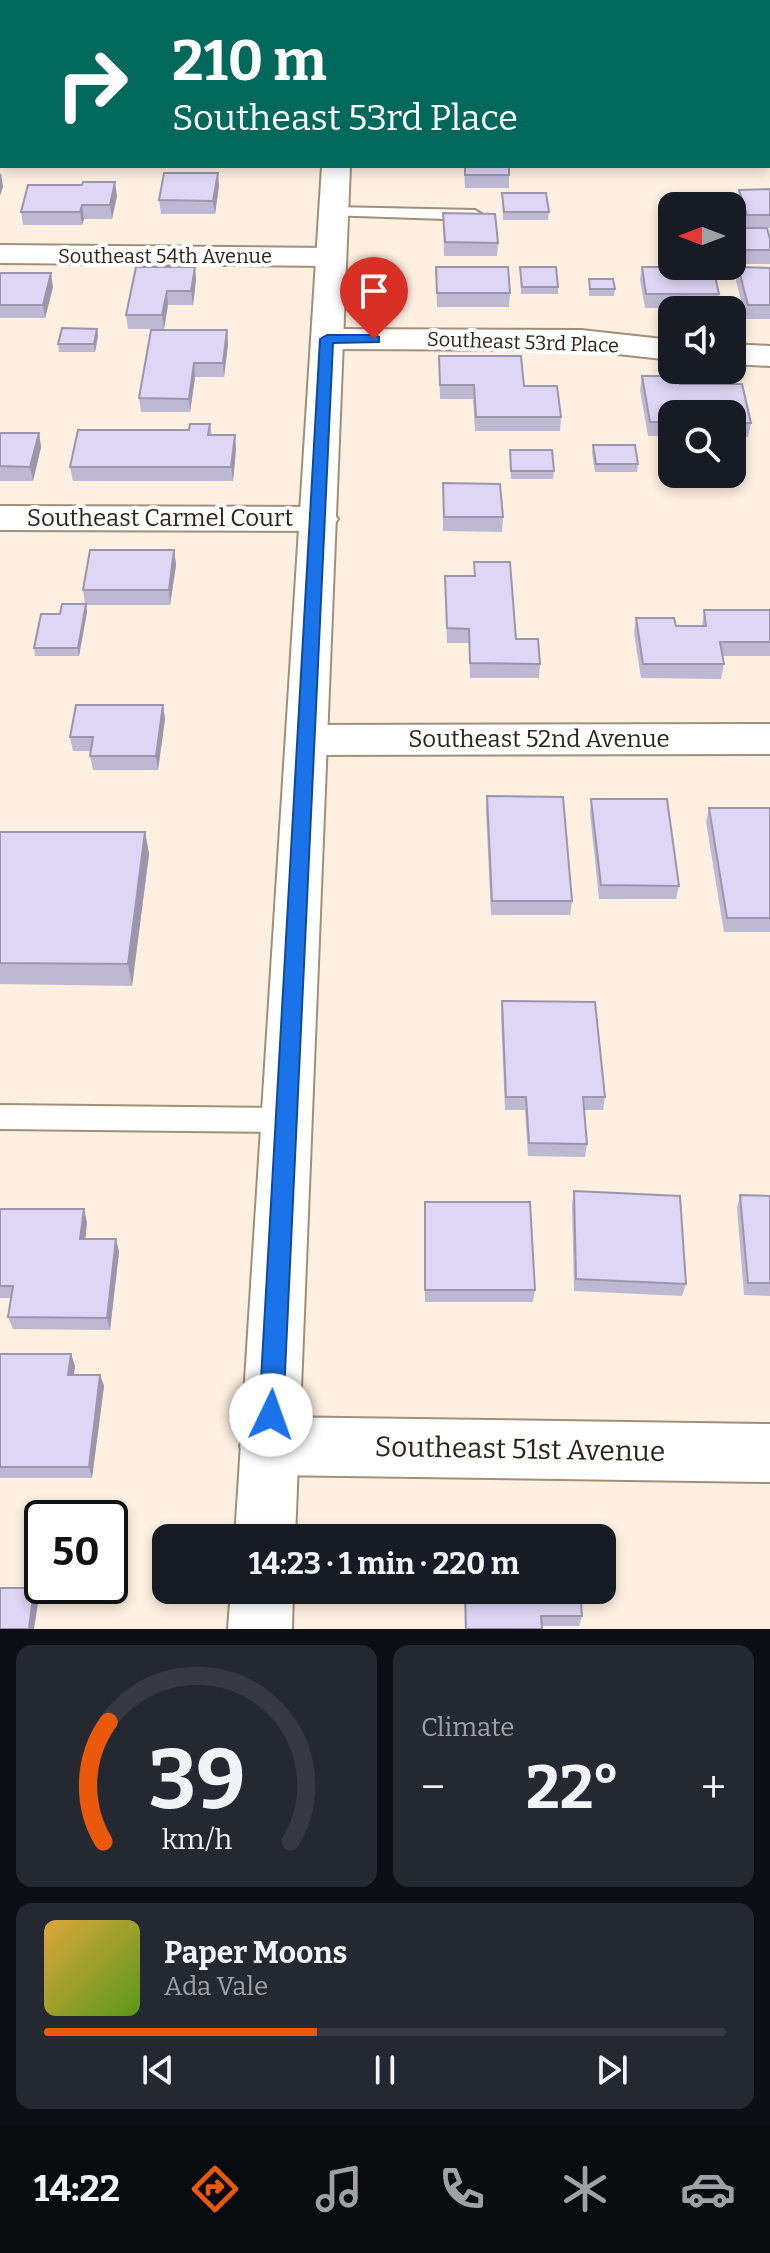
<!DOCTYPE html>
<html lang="en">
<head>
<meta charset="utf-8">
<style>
	:root { --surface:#171b24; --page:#242831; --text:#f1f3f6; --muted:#9ea1a6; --line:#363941; --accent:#ea580c }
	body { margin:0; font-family:Bitter,serif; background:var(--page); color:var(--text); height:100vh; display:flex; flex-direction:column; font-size:30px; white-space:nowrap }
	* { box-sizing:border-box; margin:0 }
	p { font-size:26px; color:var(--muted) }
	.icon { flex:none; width:44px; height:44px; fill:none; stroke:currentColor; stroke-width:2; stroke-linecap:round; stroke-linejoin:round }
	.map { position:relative; height:1629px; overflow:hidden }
	.drawer { display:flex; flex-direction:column; gap:16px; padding:16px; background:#0d0f14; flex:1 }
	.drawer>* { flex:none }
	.banner { position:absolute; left:0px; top:0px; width:770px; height:168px; box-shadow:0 4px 12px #0003; background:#00695c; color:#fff; overflow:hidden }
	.needle { width:52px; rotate:270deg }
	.fabs { position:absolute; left:658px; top:192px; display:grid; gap:16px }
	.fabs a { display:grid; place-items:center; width:88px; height:88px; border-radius:16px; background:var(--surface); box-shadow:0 4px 12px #0003; font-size:40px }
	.speed { position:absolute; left:24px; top:1500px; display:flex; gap:16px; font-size:40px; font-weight:700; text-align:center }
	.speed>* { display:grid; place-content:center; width:104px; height:104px; border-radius:50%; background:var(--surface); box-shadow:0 4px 12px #0003; line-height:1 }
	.speed .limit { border:4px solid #111; border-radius:12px; background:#fff; color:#111 }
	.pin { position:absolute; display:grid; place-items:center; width:68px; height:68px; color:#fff; margin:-82px -34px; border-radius:50% 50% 50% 0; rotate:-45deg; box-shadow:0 0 8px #0007 }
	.pin .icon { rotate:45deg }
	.me { position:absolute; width:88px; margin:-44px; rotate:3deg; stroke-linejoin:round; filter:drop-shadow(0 0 6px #0008) }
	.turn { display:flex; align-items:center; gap:28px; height:168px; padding:0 40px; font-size:36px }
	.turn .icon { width:104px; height:104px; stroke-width:2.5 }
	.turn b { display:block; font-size:56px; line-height:68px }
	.big { font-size:60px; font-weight:700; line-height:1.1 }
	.drawer .widget { flex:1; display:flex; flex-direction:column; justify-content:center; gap:12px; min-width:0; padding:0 28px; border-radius:16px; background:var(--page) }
	.drawer .dial { align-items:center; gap:0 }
	.dial svg { height:208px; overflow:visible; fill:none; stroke:var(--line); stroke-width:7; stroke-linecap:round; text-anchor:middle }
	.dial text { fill:var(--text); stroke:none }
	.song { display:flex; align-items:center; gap:24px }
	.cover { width:96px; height:96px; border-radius:12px; background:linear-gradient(135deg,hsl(40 70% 55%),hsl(90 70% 35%)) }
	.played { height:8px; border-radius:4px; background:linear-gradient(90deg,var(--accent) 40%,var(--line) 40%) }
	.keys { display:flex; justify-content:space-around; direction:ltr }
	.heat { display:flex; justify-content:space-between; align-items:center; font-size:44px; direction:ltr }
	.drawer .tiles { flex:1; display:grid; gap:16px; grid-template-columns:1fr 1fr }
	.widget:last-child { grid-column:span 2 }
	.trip { position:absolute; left:152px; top:1524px; width:464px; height:80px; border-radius:16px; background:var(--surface); box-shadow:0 4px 12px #0003; font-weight:700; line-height:80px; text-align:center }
	.tab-bar { display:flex; height:128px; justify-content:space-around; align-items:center; background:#090b0e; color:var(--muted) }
	.tab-bar .icon { width:56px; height:56px }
	.tab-bar .active { color:var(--accent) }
	.tab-bar b { font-size:36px; color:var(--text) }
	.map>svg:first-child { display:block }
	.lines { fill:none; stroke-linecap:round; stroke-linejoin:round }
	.service-casing { stroke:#a28f77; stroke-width:4 }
	.minor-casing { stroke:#a28f77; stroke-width:4 }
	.secondary-casing { stroke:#a28f77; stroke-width:4 }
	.service { fill:#fff; fill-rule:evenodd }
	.minor { fill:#fff; fill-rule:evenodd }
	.secondary { fill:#fff; fill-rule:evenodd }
	.wall { fill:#beb9d3 }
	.shaded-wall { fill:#9b96ac }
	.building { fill:#ddd7f5; stroke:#9b96ac; stroke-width:2 }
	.route { fill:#1a73e8; stroke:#114b97; stroke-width:2 }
	.labels { text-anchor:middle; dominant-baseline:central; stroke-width:8; stroke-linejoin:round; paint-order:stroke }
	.far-street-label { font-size:20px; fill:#2d251c; stroke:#fff }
	.street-label { font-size:24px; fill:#2d251c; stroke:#fff }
	.near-street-label { font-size:28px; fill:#2d251c; stroke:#fff }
</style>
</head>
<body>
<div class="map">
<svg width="770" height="1629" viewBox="0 0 770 1629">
	<rect width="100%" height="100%" fill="#fdf0e1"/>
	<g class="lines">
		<g class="service-casing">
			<g id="service">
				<path d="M37 0H51L36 2Z"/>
				<path d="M333 207 475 210 483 215 475 220 327 215 325 212Z"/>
				<path d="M0 1105 287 1108 297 1111 301 1120 297 1129 287 1132 0 1129Z"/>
			</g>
		</g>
		<g class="minor-casing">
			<g id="minor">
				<rect x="768" y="102" width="2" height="16"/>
				<path d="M0 245 331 248 342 250 346 257 342 264 331 266 0 263Z"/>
				<path d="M327 329 581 330 672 340V360L581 350 327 349 315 346 311 339 315 332Z"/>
				<path d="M732 344 770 346V366L732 364Z"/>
				<path d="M0 506 319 507 332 511 338 519 332 527 319 531 0 530Z"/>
				<path d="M770 724V754L308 755 293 751 287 740 293 729 308 725Z"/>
				<path d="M269 1417 770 1424V1482L269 1475 248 1467 240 1446 248 1425Z"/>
			</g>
		</g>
		<g class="secondary-casing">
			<g id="secondary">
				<path d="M322 166H350L295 1538H235Z"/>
				<path d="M231 1590H293L292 1629H228Z"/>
			</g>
		</g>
		<use href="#service" class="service"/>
		<use href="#minor" class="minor"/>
		<use href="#secondary" class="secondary"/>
	</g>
	<g class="wall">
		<path d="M0 0 2 2V89H0Z"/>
		<rect x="768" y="47" width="2" height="31"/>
		<rect x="0" y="104" width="2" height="46"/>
		<path d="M768 125 770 131V162H768Z"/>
		<path d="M464 166H509V188H465Z"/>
		<path d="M706 166H745V167H707Z"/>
		<path d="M219 186 215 214H161L159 200Z"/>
		<path d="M770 189V228H767L770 239V264H732V228H745L737 203 739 190Z"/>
		<path d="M502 193 549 212 548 220H503Z"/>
		<path d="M117 196 112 219H84L82 225H23L21 212Z"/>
		<path d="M443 213 498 243 497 256H444Z"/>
		<path d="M195 267 196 280 193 305H168L164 329H128L126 315Z"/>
		<path d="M436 267 510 293 509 307H437Z"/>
		<path d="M520 267 558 287V294H521Z"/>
		<path d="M642 267 719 294 717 308H645L640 280Z"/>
		<path d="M738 267 770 268V319H746L736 281Z"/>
		<path d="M0 273 53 287 45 318H0Z"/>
		<path d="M589 279 615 289 614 296H589Z"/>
		<path d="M227 330 228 344 224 377H195L190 412H141L139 398Z"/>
		<path d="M98 336 95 352H59L58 344Z"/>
		<path d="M439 356 524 386 561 417 560 431H475L473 399H440Z"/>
		<path d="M642 376 680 384 751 423 748 437H732V414H672V436H648L640 390Z"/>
		<path d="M210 424 212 435H235L236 449 233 481H73L70 467Z"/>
		<path d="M0 433H39L41 447 33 481H0Z"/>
		<path d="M593 445 638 464 637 472H595L592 453Z"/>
		<path d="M510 450 554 471 553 479H511Z"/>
		<path d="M443 483 503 517 502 532 443 531Z"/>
		<path d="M174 550 176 565 170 605H86L87 612 79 656H35L34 648 85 604 83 590Z"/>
		<path d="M474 562 516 639 540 664 539 678H470L469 643H447L445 576H474Z"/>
		<path d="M704 610H770V656H723L724 664 721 679 641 678 634 633 636 618 676 626H702Z"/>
		<path d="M163 705 165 719 158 770H93L90 756 91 751H73L70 737Z"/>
		<path d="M487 796 572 901 570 915H491L486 811Z"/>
		<path d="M591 799 679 886 676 899H599L590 813Z"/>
		<path d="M709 808H770V932H724L706 822Z"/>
		<path d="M0 832H145L149 854 132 986 0 984Z"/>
		<path d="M502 1001 605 1097 603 1110H584L587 1144 585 1157 528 1156 525 1110H505L501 1015Z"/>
		<path d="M574 1191 686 1284 682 1296 574 1291 572 1204Z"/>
		<path d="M740 1195 770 1196V1296L744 1295 737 1208Z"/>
		<path d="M0 1209 87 1222 85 1239H116L119 1252 110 1330 13 1329 8 1317 11 1298H0Z"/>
		<path d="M424 1214 535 1290 533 1302H425Z"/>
		<path d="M0 1354H71L75 1366 74 1375H100L104 1386 92 1478H0Z"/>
		<path d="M464 1590H580L582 1616 579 1626H542V1629H465Z"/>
	</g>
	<g class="shaded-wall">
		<path d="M1 173 3 187 0 196V175Z"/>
		<path d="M218 173 219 186 215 214 213 201Z"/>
		<path d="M115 182 117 196 112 219 110 205Z"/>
		<path d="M82 205 84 219 82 225 80 212Z"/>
		<path d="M195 267 196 280 193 305 191 291Z"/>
		<path d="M51 273 53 287 45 318 43 305Z"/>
		<path d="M167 291 168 305 164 329 162 315Z"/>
		<path d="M97 329 98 336 95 352 94 344Z"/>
		<path d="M227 330 228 344 224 377 223 363Z"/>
		<path d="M194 363 195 377 190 412 189 399Z"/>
		<path d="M39 433 41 447 33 481 30 467Z"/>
		<path d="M235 435 236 449 233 481 231 467Z"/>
		<path d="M174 550 176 565 170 605 169 590Z"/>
		<path d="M86 604 87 612 79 656 78 648Z"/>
		<path d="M163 705 165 719 158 770 156 756Z"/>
		<path d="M145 832 149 854 132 986 128 964Z"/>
		<path d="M84 1209 87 1222 84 1252 80 1239Z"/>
		<path d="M116 1239 119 1252 110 1330 107 1318Z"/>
		<path d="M71 1354 75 1366 72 1386 68 1375Z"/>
		<path d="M100 1375 104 1386 92 1478 89 1467Z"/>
		<path d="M34 1588 39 1597 34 1629H29Z"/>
	</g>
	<g class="building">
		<path d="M0 0H5L4 2H2V21H0Z"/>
		<rect x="455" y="0" width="40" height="2"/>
		<rect x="0" y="21" width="2" height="48"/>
		<rect x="768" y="47" width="2" height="18"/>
		<rect x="0" y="104" width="2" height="33"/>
		<path d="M768 125 770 131V148H768Z"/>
		<rect x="465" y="166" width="44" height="9"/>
		<path d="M164 173H218L213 201 159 200Z"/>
		<path d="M83 182H115L110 205H82L80 212H21L28 185H82Z"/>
		<path d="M770 189V215H747L739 190Z"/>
		<path d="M502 193H546L549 212H504Z"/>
		<path d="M443 213 495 214 498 243 445 242Z"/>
		<path d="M732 228H767L770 239V250H732Z"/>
		<path d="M136 267H195L191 291H167L162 315H126Z"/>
		<path d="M436 267H508L510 293H437Z"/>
		<path d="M520 267H556L558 287H522Z"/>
		<path d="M642 267H713L719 294H646Z"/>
		<path d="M738 267 770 268V305H748Z"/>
		<path d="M0 273H51L43 305H0Z"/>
		<path d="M589 279H613L615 289H590Z"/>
		<path d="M62 328 97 329 94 344H58Z"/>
		<path d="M151 330H227L223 363H194L189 399 139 398Z"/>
		<path d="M439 356H521L524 386H557L561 417H476L474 385H440Z"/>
		<path d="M642 376H679L680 384H742L751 423H732V414H672V422H650Z"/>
		<path d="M190 424H210L208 435H235L231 467H70L78 430H189Z"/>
		<path d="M0 433H39L30 467 0 466Z"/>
		<path d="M593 445H635L638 464H596Z"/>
		<path d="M510 450H552L554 471H511Z"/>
		<path d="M443 483 500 484 503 517H444Z"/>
		<path d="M90 550H174L169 590H83Z"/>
		<path d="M474 562H510L516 639H538L540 664 470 663 469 629 447 628 445 576H475Z"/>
		<path d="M62 604H86L78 648H34L41 614H60Z"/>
		<path d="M704 610H770V642H720L724 664H643L636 618H674L676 626H706Z"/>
		<path d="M76 705H163L156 756H90L93 737H70Z"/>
		<path d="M487 796 563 797 572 901H492Z"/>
		<path d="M591 799H667L679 886 601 885Z"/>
		<path d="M709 808H770V918H727Z"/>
		<path d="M0 832H145L128 964 0 963Z"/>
		<path d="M502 1001 595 1002 605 1097H583L587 1144 529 1143 526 1097H506Z"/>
		<path d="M574 1191 680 1196 686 1284 576 1279Z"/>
		<path d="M740 1195 770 1196V1283H748Z"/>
		<path d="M425 1202H530L535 1290H425Z"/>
		<path d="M0 1209H84L80 1239H116L107 1318 8 1317 13 1286H0Z"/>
		<path d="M0 1354H71L68 1375H100L89 1467H0Z"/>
		<path d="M463 1528 575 1529 576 1538H464Z"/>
		<path d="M0 1588H34L29 1629H0Z"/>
		<path d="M465 1590H580L582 1616H541L542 1629H466Z"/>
	</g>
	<path class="route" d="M374 335 379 337V342L333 343 283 1415 280 1423 271 1427 263 1423 259 1415 320 339 327 335Z"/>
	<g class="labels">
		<g class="far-street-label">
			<text x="165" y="256">Southeast 54th Avenue</text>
			<text transform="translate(523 342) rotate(2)">Southeast 53rd Place</text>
		</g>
		<g class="street-label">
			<text x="160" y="518">Southeast Carmel Court</text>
			<text x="539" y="739">Southeast 52nd Avenue</text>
		</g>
		<g class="near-street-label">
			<text transform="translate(520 1449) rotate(1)">Southeast 51st Avenue</text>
		</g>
	</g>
</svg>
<div class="fabs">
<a><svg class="needle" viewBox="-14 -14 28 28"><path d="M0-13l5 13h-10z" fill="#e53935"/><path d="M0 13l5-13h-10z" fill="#9ea1a6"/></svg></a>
<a><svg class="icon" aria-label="sound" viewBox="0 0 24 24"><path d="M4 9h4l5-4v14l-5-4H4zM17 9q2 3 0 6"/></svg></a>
<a><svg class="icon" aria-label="search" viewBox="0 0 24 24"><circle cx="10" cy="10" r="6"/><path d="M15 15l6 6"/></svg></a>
</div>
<div class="speed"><div class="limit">50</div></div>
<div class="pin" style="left:374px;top:339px;background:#d93025"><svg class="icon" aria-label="arrive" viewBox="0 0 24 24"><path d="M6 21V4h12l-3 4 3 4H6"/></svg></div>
<svg class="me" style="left:271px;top:1415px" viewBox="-20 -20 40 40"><circle r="19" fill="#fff"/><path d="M0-13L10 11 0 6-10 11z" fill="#1a73e8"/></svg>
<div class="trip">14:23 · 1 min · 220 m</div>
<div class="banner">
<div class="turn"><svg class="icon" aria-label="right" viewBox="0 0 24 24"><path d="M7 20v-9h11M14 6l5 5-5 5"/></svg><div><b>210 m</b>Southeast 53rd Place</div></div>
</div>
</div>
<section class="drawer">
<div class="tiles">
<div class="widget dial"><svg viewBox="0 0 100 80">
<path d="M14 69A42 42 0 1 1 86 69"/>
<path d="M14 69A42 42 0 0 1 16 23" stroke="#ea580c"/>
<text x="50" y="56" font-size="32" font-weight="700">39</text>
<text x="50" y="72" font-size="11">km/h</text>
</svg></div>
<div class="widget"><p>Climate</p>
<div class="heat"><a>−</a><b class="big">22°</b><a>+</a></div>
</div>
<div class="widget">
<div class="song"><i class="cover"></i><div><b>Paper Moons</b><p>Ada Vale</p></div></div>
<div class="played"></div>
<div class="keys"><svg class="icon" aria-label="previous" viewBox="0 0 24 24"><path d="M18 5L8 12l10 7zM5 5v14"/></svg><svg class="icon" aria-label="pause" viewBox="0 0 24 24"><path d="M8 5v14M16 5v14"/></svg><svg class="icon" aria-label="next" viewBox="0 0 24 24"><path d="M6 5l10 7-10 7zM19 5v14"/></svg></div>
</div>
</div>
</section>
<nav class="tab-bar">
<b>14:22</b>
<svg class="icon active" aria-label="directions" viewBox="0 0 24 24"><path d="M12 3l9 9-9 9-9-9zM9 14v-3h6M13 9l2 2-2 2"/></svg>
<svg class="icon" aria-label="music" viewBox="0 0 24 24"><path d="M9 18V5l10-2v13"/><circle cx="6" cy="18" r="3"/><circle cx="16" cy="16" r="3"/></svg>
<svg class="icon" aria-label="phone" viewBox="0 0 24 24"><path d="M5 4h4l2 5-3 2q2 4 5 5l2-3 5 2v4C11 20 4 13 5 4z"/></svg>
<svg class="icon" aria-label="climate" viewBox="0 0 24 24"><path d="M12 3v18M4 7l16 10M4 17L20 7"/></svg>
<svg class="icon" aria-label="car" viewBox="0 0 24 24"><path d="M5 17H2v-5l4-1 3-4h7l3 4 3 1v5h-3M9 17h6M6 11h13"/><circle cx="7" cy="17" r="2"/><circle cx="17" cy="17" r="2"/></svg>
</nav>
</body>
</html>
